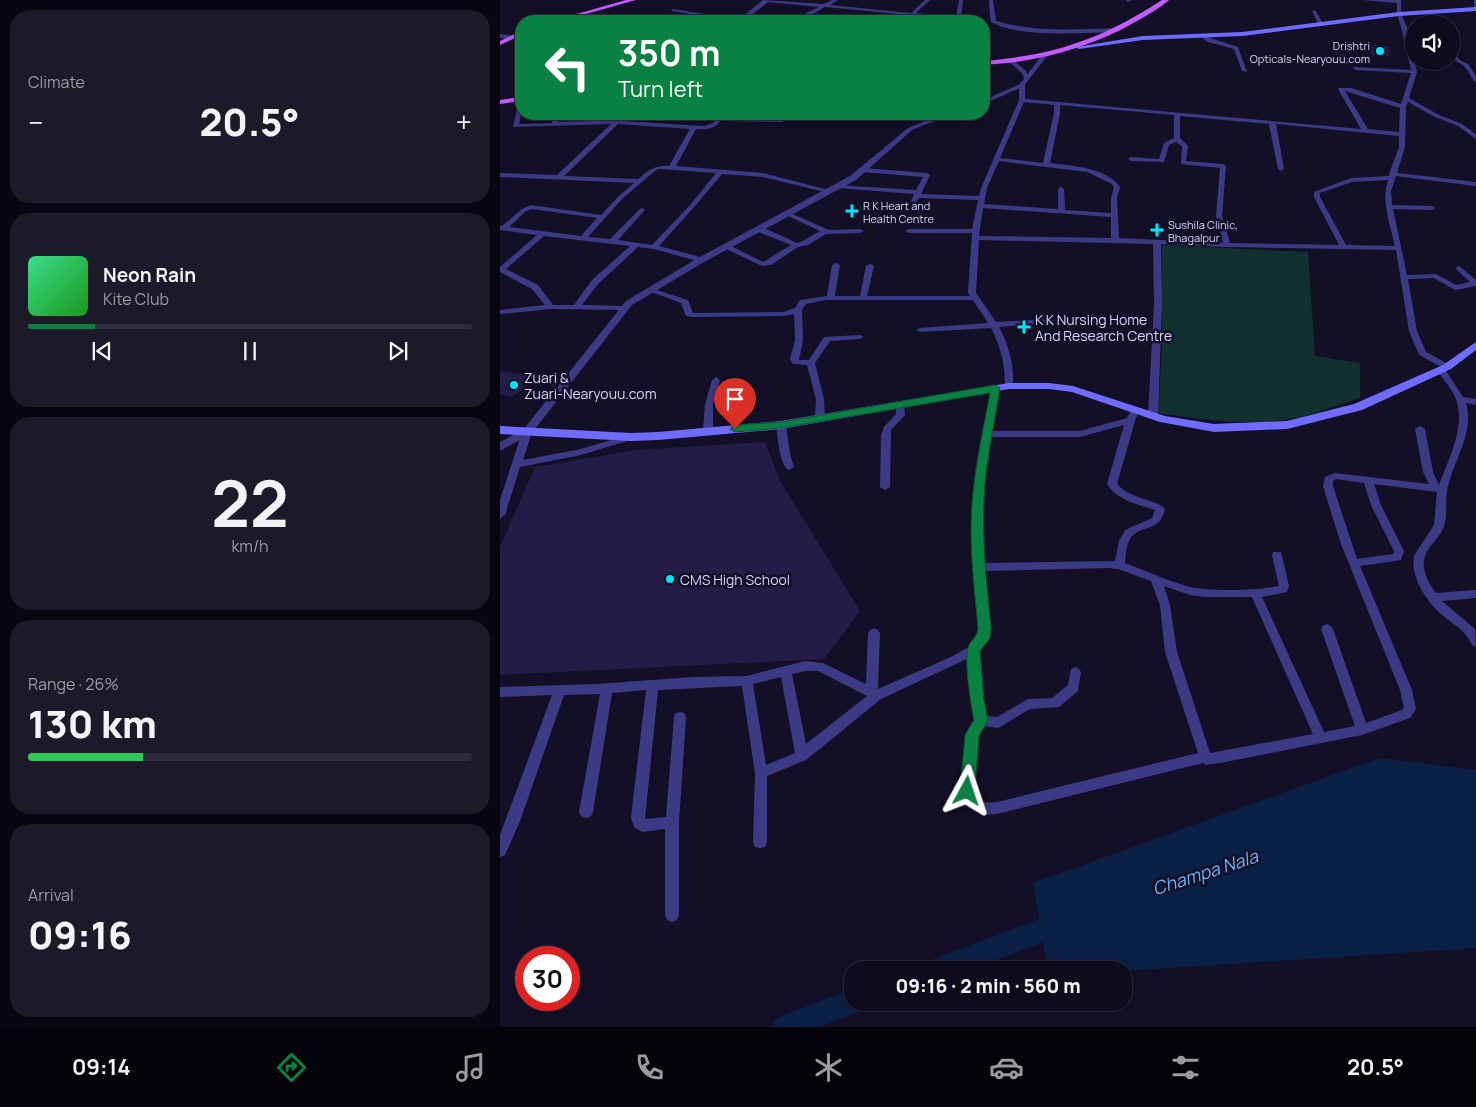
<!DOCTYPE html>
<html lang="en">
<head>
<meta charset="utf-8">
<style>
	:root { --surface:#0e0b1c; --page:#1c1929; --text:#f1f3f6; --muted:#9b9ba3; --line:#2e2b3b; --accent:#0b8043 }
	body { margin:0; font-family:Manrope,sans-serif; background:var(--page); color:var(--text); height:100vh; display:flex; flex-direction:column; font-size:19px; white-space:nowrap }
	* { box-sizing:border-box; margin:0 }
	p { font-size:16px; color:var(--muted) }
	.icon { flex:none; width:28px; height:28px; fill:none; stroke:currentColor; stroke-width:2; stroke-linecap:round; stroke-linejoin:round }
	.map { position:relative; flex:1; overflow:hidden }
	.side { display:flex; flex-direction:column; gap:10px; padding:10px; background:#08060f; width:500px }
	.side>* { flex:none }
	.hud { position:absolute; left:15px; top:15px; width:475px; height:105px; border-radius:20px; box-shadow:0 2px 12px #0003,0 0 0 1px var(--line); background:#0b8043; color:#fff; overflow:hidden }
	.fabs { position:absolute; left:905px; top:15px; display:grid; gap:10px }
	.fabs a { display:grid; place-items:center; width:55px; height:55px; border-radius:50%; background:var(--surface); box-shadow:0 2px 12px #0003,0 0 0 1px var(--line); font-size:25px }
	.speed { position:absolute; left:15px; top:946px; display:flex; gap:10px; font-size:25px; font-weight:700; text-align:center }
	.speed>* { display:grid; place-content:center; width:65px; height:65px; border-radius:50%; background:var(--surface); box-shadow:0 2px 12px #0003,0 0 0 1px var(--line); line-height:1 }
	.speed .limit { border:8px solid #d22; background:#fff; color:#111 }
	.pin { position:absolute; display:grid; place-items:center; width:42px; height:42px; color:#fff; margin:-51px -21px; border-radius:50% 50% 50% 0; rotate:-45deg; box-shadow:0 0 5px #0007 }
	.pin .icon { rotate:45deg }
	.me { position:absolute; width:55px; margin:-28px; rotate:5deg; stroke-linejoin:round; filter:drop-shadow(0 0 4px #0008) }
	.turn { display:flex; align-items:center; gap:18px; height:105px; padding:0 20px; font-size:22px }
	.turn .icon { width:65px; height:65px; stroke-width:2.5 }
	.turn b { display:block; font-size:35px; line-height:42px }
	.big { font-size:38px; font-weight:800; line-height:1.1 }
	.side .card { flex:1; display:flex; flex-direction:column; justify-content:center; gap:8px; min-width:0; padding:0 18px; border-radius:20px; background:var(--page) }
	.side .dial { align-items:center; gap:0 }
	.dial b { font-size:65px; line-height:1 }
	.song { display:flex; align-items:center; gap:15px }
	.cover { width:60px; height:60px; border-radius:8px; background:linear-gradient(135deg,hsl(150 70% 55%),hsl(120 70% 35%)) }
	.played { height:5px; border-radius:2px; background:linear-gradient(90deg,var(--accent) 15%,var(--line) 15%) }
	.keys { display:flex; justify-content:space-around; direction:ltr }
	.heat { display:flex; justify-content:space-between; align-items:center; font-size:28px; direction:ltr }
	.charge { height:8px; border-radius:4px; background:linear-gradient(90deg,#34c759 26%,var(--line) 0) }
	.trip { position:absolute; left:344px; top:961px; width:288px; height:50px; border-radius:20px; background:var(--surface); box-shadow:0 2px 12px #0003,0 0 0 1px var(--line); font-weight:800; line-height:50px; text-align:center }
	.dock { display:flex; height:80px; justify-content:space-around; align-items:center; background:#06040b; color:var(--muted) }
	.dock .icon { width:35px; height:35px }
	.dock .active { color:var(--accent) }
	.dock b { font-size:22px; color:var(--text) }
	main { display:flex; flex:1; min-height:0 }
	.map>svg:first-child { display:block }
	.green { fill:#12302f }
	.water { fill:#0a1f44 }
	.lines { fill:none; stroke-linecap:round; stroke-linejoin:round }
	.river { fill:#0a1f44; fill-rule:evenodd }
	.building { fill:#241b47 }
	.minor { fill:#3d3a85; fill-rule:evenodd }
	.tertiary { fill:#3d3a85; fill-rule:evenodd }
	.secondary { fill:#6f6bff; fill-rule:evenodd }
	.primary { fill:#c25bff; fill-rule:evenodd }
	.route { fill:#0b8043; stroke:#07532c }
	.poi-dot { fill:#00e5ff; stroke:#130f26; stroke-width:2 }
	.labels { text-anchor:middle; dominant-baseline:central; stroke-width:5; stroke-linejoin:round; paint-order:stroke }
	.far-poi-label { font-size:11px; fill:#d9d4ff; stroke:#130f26; text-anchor:start }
	.poi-label { font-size:14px; fill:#d9d4ff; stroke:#130f26; text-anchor:start }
	.near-water-label { font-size:18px; font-style:italic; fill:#62b6ff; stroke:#130f26 }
</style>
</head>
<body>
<main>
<section class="side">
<div class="card"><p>Climate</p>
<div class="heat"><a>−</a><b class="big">20.5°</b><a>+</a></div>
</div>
<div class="card">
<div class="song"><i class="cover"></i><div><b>Neon Rain</b><p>Kite Club</p></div></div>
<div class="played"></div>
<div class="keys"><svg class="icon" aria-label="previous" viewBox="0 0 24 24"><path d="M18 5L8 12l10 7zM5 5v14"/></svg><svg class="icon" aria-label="pause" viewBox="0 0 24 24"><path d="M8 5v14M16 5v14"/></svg><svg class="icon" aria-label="next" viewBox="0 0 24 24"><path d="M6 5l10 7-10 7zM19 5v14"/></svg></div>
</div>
<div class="card dial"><b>22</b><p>km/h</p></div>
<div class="card"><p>Range · 26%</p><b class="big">130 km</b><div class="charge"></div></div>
<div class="card"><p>Arrival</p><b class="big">09:16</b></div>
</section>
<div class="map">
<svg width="976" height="1027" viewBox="0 0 976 1027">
	<rect width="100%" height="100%" fill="#130f26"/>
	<path class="green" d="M662 245 808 252 815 356 860 363V398C840 404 820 412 801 417 754 427 705 420 658 413L662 345Z"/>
	<path class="water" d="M879 758 976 770V948L623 971 548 970 533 883Z"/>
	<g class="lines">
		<g class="river">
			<path d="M563 910 572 913 575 922 572 931 470 970H424L428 961Z"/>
			<path d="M352 989V1002H365L361 1011 320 1027H272L276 1018Z"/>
		</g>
	</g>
	<g class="building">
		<path d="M868 44 889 47 890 56 871 55Z"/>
		<path d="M0 371 40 377 12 397 0 394Z"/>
		<path d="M265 442 279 479 360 611 324 659 0 675V547L35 467 136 450Z"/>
	</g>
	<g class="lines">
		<g class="minor">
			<path d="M263 0 324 4 332 0H338L330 5 411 13 425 0H430L416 13 456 17 459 0H463L461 17 486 21 484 22 325 7 301 21H296L306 13 319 7 268 2 245 20H241V18Z"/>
			<path d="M489 0H493L496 21C536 33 577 29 618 28L621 30 618 32C584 32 521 39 491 22L490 17Z"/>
			<path d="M626 0H632L628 2Z"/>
			<path d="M863 0H901V14L907 27 917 72 909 98 939 115 962 124 976 134V139L958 126 935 117 908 102 906 107 905 147 897 173 976 182V186L896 176 891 191 892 205 932 206 935 208 932 210 893 209 907 275 936 274 956 285 970 282 955 268 959 266 976 280V286L955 290 934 278 908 279 917 331 926 352 950 365V369H945L963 397 976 399V405L966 403C975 434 952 462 947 491 945 503 948 515 944 526 941 534 935 541 929 548 918 563 926 580 936 593L976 590V598L942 601 975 629 976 647 972 645C963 627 956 627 942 615 927 602 908 575 915 554L934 525 937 492 874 484 881 505 904 551 901 560 860 566 912 690 916 709 910 718 862 735 720 763 706 765 703 763 497 814 483 815 466 806 461 791 466 735 476 719 471 700 469 658 381 699 306 760 267 776V842L265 847 260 848 255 847 253 842 255 773 242 686 158 690 145 819 166 817 174 717 176 713 180 712 184 713 186 717 179 822V915L177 920 172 922 167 920 165 915V829L142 832 134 827 131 817 146 690 112 693 93 812 91 816 86 818 81 816 79 812 100 694 64 695 20 821 5 855 0 857V835L52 695 0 697V687L96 684 194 677 247 676 305 661 323 663 366 684 368 633 370 630 374 628 378 630 380 633 378 689 453 656 470 646 478 636 479 628C474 580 470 532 474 483 477 452 485 420 491 389L495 386 499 389 492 431H580L627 418 632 408H638L639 410 635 421 617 484C631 500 657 499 665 509 660 534 640 523 630 539 626 546 626 555 625 563 646 571 668 581 690 587 710 592 758 590 779 586L772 555 773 552H781L789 586 787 592 762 597 824 732 855 726 821 629 823 626 827 624 831 626 833 629 866 723 902 710 904 708 900 690 841 544 823 486 825 477 835 473 929 484 923 472 915 429 920 426 925 429 933 472 939 485C948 460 966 427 956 399 952 389 943 379 937 370L941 367 919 355 909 331 896 250 727 247 661 244 662 304 658 416 653 419 648 416 654 304 653 244 479 240 476 293 496 322 551 319 555 321 551 323 499 327C509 346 514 364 513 386L509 389 505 386C505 364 501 347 491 328L420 332 416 330 420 328 488 323 473 300H325L306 304 302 310 303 340 299 360H309L324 337 360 335 364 337 360 339 330 341 315 363 324 399 325 419 320 422 315 419 316 399 307 365 293 364 290 359 295 340 294 314 285 316 193 317 186 316 181 303 146 290 150 288 188 300 193 313 284 312 295 308 300 300 327 296 332 265 336 263 340 265 335 296H360L366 266 370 264 374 266 367 296H470L468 293 472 233H409L405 231 409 229H472L478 200 419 198 416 202 414 203 411 201 414 194 338 188 335 186 336 185 416 190 423 177 363 172 360 170 363 168 427 173 430 175 421 194 479 196 481 188 519 100V85L522 83 525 85V99L861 129 838 89 839 88H851L901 104 911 73 856 70 853 68 854 67 911 70 901 27 897 14V3ZM845 91 900 108 899 132 868 129ZM524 102 554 105V113L543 163 500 158ZM560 105 674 115V138L664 143 659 159 631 157 628 159 631 161 664 162 669 145 676 142 682 146 681 164 720 168 716 216 723 243 619 238 617 198 620 187C606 167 572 166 550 163L560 113ZM680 116 769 124 778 169 781 171 784 169 776 124 899 136V147L889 174V176L851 178 814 192V197L839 245 730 243 722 216 726 166 723 164 686 161 688 146 680 138ZM499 161 587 172 612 184 614 187 611 198V213L565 210 564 189 561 187 558 189V209L484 204 487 188ZM888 180C881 202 890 224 895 246L846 245 820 197V193L852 182ZM483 208 611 217V238L479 236ZM624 425 607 484C618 501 637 504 655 510L652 518 625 530 619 541 615 561 483 563 482 528 484 482 491 437H580ZM836 479 864 483 871 505 894 551 893 554 857 559 833 486V481ZM608 568 618 569 651 581 660 605 665 652 698 753 497 802C485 803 478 803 473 791L478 736 485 726 498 728 530 709 559 707 578 691 581 672 579 669 575 667 571 669 568 685 552 698 528 699 497 717 487 716 483 700 480 650 489 638 491 628 484 571ZM664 586 690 595 705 597H752L813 734 710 753 677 652 670 605ZM305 671H318L367 696 306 744 292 674ZM281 677 295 753 266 765 253 684Z"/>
			<path d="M974 0H976V10L974 9Z"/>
			<path d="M173 9 231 18 233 19 231 20 171 11Z"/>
			<path d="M814 10 816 11 824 26 819 25 812 11Z"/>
			<path d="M61 18 76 21 59 20Z"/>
			<path d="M701 35 738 47 747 72 742 71 734 49 708 42 701 37Z"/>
			<path d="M951 50 961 61 968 64 976 76V82L974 81C971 77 968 70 964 66 958 61 951 61 951 50Z"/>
			<path d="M509 60H513L526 71 529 80H525L522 73 509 62Z"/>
			<path d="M21 102V114L19 124 52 123 53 114H59L58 122 115 120 122 114H128L122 121 204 126 213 123 219 114H225L223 117 284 119V121L282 122 220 121C215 129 206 130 196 129L176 166 263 173 332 191 329 193 263 177 222 174 195 206 159 246 204 258V262H201L154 249 138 247 98 284 82 305 124 306 128 308 127 310 51 309 0 314V310L45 305 32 289 0 272V267L37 235 0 230V226H2L22 209 31 205 101 215 118 197 134 183 0 177V173L57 175 111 124 13 127 18 104ZM118 124 190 129 169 166C155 165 149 170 138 179L64 176ZM160 169 216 173 191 204 152 245 118 240 144 211 145 210 142 208 140 209 110 239 88 237 122 199 156 170ZM32 209 97 218 81 236 9 227 26 211ZM44 236 130 246 92 280 74 305H53L38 285 6 269Z"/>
			<path d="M288 212 329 230 360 229 364 231 360 233 326 234 308 245 298 247 271 265 262 266 222 247 229 245 263 262 291 245 256 231V227H262L297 243 303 241 320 231 286 215V213Z"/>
			<path d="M216 377 220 380 213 404V431L208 434 203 431 205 404 212 380Z"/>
			<path d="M400 402 404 405 405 415 391 430 390 487 385 490 380 487 381 435 384 427 396 414V405Z"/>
			<path d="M281 422 286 425 290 454 294 467 289 470C279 466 278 436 276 425Z"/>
			<path d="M27 429 32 432 23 460 81 449 131 434 136 437 134 439 81 455 20 467 5 515 0 519V500L22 432Z"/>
		</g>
		<g class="tertiary">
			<path d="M0 34 21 36V40L0 38Z"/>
			<path d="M542 55 547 56 524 86 484 104V100L520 84Z"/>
			<path d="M443 114H451L412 130 356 180 204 262 132 305 31 434 0 451V442L23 430 126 301 198 258 350 176 408 128Z"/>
		</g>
		<g class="secondary">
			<path d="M976 7V11L899 16 742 36 643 40 579 49 576 47 643 36 742 32 899 12Z"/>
			<path d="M976 342V350L951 369 862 410 787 429 714 432 660 422 572 392 549 389H509L281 429 158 440 131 441 0 434V426L131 433 158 432 281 421 509 383H549L573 386 665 416 714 424 787 421 854 404 943 365Z"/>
		</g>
		<g class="primary">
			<path d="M126 0H136L61 21H52Z"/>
			<path d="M662 0H669C660 8 648 15 637 21 590 48 538 62 484 65V61C555 55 602 39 662 0Z"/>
			<path d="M21 31V35L0 45V41Z"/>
			<path d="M21 97V101L0 104V100Z"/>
		</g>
	</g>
	<path class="route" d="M495 385 500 388C495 420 488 451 485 483 481 532 486 579 491 628L490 638 480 651 484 700 488 720 479 736 475 791 473 796 467 798 462 796 460 791 465 735 474 720C471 706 464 661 468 648 470 640 477 639 478 628 475 595 471 562 471 529 471 483 482 438 490 393L281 428 235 432 230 429 235 425 281 422Z"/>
	<g class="poi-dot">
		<circle cx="880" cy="51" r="5"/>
		<path d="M349.5 203.5h5v5h5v5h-5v5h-5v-5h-5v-5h5z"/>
		<path d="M654.5 222.5h5v5h5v5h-5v5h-5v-5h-5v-5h5z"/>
		<path d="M521.5 319.5h5v5h5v5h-5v5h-5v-5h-5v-5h5z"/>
		<circle cx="14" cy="385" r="5"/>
		<circle cx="170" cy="579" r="5"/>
	</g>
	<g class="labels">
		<g class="far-poi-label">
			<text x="870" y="45" text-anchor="end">Drishtri<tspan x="870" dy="13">Opticals-Nearyouu.com</tspan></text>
			<text x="363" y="205">R K Heart and<tspan x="363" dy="13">Health Centre</tspan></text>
			<text x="668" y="224">Sushila Clinic,<tspan x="668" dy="13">Bhagalpur</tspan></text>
		</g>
		<g class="poi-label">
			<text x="535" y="319">K K Nursing Home<tspan x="535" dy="16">And Research Centre</tspan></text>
			<text x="24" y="377">Zuari &amp;<tspan x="24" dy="16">Zuari-Nearyouu.com</tspan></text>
			<text x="180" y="579">CMS High School</text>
		</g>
		<g class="near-water-label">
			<text transform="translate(705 872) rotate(-18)">Champa Nala</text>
		</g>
	</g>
</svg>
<div class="fabs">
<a><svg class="icon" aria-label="sound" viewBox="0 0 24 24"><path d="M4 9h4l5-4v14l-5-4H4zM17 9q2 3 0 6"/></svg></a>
</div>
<div class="speed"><div class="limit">30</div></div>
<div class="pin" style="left:235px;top:429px;background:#d93025"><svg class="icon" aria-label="arrive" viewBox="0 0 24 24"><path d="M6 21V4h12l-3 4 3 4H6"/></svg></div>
<svg class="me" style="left:467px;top:791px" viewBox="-20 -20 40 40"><path d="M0-17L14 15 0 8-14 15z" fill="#0b8043" stroke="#fff" stroke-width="4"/></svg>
<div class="trip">09:16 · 2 min · 560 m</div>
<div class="hud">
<div class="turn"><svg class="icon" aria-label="left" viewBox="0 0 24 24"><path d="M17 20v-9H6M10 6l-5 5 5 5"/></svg><div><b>350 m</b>Turn left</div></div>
</div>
</div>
</main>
<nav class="dock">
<b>09:14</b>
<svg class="icon active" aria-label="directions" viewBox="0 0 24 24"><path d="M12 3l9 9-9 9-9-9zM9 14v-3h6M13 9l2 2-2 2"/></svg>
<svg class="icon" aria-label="music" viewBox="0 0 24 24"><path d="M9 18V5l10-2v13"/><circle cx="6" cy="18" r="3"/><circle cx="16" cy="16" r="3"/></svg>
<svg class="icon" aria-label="phone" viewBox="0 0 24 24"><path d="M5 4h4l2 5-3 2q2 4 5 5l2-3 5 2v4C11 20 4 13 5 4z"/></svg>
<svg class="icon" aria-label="climate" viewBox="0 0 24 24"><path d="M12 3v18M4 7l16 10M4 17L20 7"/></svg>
<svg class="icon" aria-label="car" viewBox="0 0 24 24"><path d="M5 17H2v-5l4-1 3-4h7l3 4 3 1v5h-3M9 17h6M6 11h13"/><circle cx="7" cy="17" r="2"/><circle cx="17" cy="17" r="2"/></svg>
<svg class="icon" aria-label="filters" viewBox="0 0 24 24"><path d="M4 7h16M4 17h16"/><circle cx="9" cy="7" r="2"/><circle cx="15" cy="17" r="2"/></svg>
<b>20.5°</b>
</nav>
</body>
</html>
